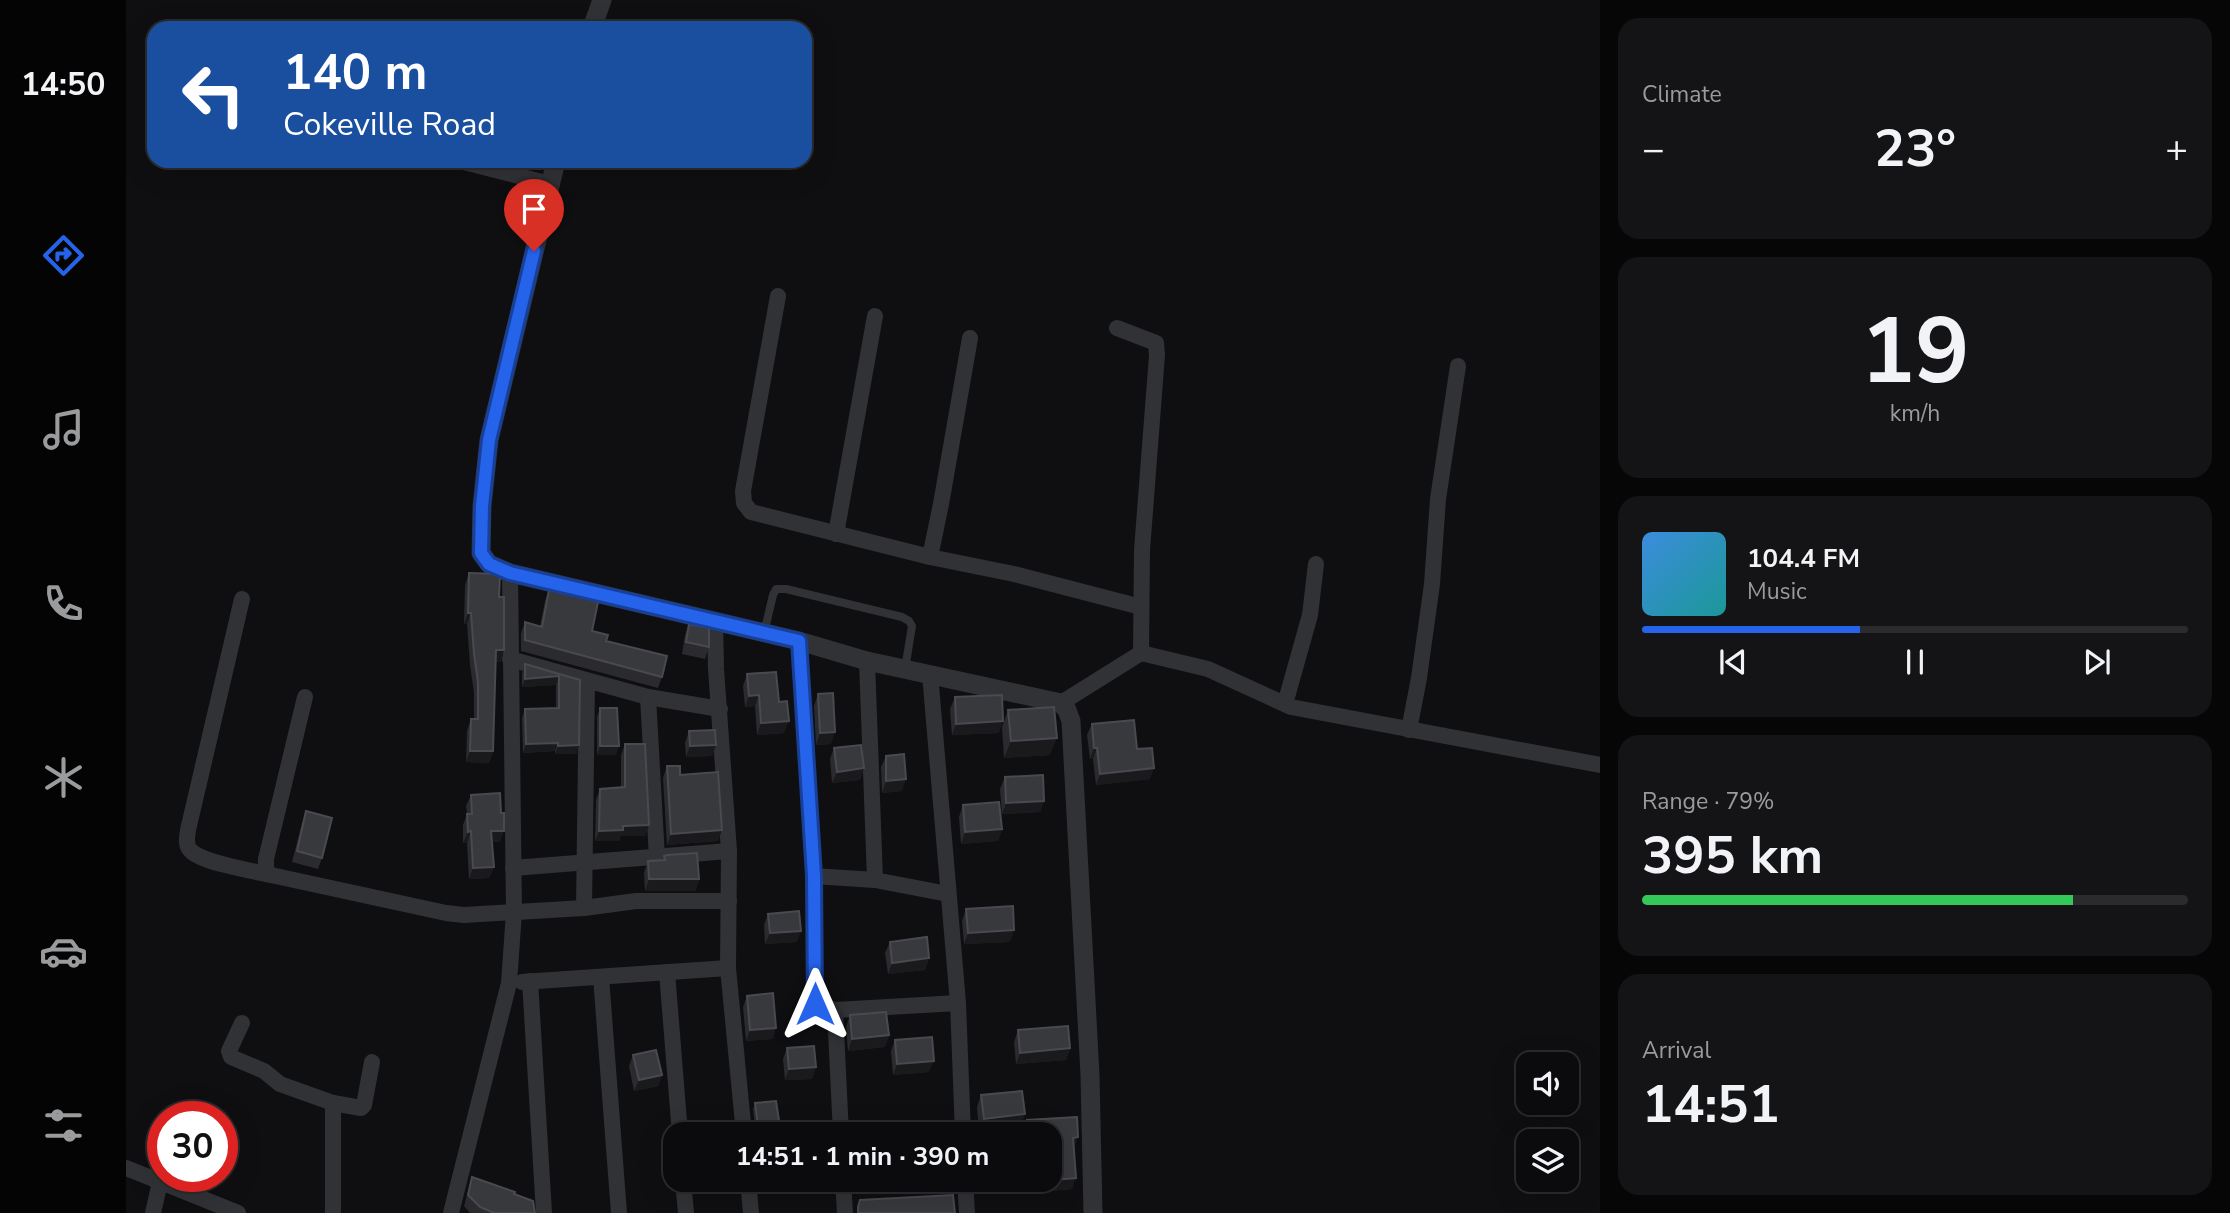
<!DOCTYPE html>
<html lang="en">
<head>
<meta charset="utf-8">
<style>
	:root { --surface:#0b0b0d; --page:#141416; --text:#f1f3f6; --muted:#9a9b9d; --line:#2b2b2e; --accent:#2563eb }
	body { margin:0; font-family:"Nunito Sans",sans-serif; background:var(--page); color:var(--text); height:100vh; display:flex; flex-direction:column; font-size:26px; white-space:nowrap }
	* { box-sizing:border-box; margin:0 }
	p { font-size:23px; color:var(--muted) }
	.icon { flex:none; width:38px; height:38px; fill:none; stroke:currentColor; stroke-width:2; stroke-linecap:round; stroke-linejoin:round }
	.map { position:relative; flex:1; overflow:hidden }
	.drawer { display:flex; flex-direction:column; gap:18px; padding:18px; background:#060607; width:630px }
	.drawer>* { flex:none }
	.guide { position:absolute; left:21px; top:21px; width:665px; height:147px; border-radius:21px; box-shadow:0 7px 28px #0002,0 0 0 2px var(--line); background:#1a4fa0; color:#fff; overflow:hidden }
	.fabs { position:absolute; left:1390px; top:1052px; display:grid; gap:14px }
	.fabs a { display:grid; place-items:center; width:63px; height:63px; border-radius:14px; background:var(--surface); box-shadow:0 7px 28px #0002,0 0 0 2px var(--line); font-size:35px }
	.speed { position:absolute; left:21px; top:1101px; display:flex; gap:14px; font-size:35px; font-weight:700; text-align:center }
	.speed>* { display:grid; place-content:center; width:91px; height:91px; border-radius:50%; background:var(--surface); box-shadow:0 7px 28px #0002,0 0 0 2px var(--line); line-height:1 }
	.speed .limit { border:10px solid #d22; background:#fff; color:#111 }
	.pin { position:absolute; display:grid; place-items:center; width:60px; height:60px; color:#fff; margin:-72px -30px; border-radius:50% 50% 50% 0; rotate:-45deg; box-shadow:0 0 7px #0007 }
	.pin .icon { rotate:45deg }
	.me { position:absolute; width:77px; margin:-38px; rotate:0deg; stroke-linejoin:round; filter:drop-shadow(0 0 5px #0008) }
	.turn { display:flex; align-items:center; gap:24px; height:147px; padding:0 21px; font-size:32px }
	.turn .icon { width:91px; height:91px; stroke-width:2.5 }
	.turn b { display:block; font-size:49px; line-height:60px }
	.big { font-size:52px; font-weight:700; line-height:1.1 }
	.drawer .tile { flex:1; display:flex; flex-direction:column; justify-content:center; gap:10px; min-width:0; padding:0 24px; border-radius:21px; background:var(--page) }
	.drawer .dial { align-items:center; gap:0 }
	.dial b { font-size:91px; line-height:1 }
	.song { display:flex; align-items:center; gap:21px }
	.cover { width:84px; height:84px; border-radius:10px; background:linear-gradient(135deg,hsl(210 70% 55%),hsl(180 70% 35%)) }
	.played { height:7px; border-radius:4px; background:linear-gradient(90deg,var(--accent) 40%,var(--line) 40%) }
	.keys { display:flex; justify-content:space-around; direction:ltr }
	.heat { display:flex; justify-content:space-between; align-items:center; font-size:38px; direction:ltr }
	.charge { height:10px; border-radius:5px; background:linear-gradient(90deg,#34c759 79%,var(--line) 0) }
	.trip { position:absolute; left:537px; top:1122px; width:399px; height:70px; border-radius:21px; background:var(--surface); box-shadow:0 7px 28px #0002,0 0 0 2px var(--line); font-weight:700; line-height:70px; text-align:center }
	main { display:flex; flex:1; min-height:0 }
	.tab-bar { display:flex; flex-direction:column; width:126px; justify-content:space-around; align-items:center; background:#040405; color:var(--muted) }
	.tab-bar .icon { width:49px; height:49px }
	.tab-bar .on { color:var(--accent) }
	.tab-bar b { font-size:32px; color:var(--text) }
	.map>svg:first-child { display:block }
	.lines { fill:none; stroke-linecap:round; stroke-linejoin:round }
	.service { stroke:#303236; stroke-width:8 }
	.minor { stroke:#303236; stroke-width:16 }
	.tertiary { stroke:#303236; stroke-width:19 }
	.wall { fill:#2b2b2f }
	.shaded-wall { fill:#1a1a1d }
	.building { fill:#37393d; stroke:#484a50; stroke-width:2 }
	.route-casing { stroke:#184099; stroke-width:18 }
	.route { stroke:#2563eb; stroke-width:12 }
</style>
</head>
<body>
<main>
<nav class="tab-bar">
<b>14:50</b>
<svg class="icon on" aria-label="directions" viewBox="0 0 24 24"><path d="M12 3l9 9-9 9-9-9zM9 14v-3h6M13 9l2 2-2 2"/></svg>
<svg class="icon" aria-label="music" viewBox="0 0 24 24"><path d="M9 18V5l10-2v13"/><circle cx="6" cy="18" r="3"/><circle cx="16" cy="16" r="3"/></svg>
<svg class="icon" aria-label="phone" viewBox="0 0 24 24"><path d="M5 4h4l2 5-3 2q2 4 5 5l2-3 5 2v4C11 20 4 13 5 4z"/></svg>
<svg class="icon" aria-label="climate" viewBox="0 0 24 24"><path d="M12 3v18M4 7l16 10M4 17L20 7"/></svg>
<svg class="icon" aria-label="car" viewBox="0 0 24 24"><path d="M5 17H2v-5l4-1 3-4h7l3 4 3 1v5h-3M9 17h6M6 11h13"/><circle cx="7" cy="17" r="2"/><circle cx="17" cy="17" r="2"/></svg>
<svg class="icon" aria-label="filters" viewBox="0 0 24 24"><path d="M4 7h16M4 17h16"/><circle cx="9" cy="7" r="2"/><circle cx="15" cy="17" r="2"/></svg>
</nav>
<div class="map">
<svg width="1474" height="1213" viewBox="0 0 1474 1213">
	<rect width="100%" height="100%" fill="#0f0f11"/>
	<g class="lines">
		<path class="service" d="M638 633 647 595 650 589H660L776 617 783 621 786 626 779 669"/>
		<g class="minor">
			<path d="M334 161 424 184"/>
			<path d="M652 296 617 491 618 503 625 512 804 557 888 574 1015 607"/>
			<path d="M991 328 1030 343 1031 355 1016 550 1015 653"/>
			<path d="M710 534 749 316"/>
			<path d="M804 557 815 504 844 338"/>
			<path d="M116 599 62 830C61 837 59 846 65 851 77 863 127 871 145 875"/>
			<path d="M589 621 590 669 603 851 602 968 618 1134"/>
			<path d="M673 641 688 876 689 1004 709 1010 832 1003"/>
			<path d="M384 659 522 697 594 709"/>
			<path d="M741 661 749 880"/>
			<path d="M804 674 832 1003 837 1134"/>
			<path d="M179 697 140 859V870L145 875 320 913 338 915 458 908 510 901H603"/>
			<path d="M522 697 531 858"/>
			<path d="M935 703 1015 653 1082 669 1165 707 1474 765"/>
			<path d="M1159 704 1184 615 1190 564"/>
			<path d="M1283 730 1293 678 1306 584 1312 499 1332 366"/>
			<path d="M387 868 603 851"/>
			<path d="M688 876 749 880 822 894"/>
			<path d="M458 908 461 681"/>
			<path d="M541 972 554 1134"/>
			<path d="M475 977 493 1213"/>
			<path d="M404 981 418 1213"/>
			<path d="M396 982 602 968"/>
			<path d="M709 1010 715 1134"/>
			<path d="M116 1023 103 1051 105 1057 138 1071 154 1084 207 1103 235 1108 238 1105 246 1062"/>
			<path d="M207 1103V1213"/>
			<path d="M0 1168 112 1213"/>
			<path d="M557 1180 560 1213"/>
			<path d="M622 1180 625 1213"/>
			<path d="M717 1180 719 1213"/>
			<path d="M839 1180 841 1213"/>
			<path d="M27 1213 34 1182"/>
			<path d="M325 1213 383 983 388 912 384 573"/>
		</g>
		<g class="tertiary">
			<path d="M466 28 476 0"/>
			<path d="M430 161 363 440 356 506 355 553 363 564 384 573 673 641 741 661 935 703 941 710 945 721 964 1075 967 1213"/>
		</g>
	</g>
	<g class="wall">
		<path d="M343 573 373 597 378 650 374 662H369L367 751 363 763 340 762 341 731 345 719H348V693L344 665 341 624H338L339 585Z"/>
		<path d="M423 590 466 631 536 677 532 688 395 651V633L399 622 414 626 419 601Z"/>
		<path d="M563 624 583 647 579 659 556 654 559 635Z"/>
		<path d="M399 664 454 680 453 745 450 754H429V751L397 753 396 718 399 709 430 708V685L396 687V673Z"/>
		<path d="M621 674 653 702 658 733 631 735 629 706 619 707 617 686Z"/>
		<path d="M692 694 705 744 690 745 688 706Z"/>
		<path d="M829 697 873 733 826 735 824 709Z"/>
		<path d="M474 708 490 755H471V717Z"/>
		<path d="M882 710 924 755 878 758 876 727Z"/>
		<path d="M966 724 1011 749 1024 779 970 785 967 759H964L961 735Z"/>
		<path d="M563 731 590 745 586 756 560 757 559 743Z"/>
		<path d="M499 744 523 825 519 836H495L493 841H469L470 800 474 789 495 788V755Z"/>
		<path d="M708 748 738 768 734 780 706 783 704 759Z"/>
		<path d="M760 756 776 791 756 793 755 767Z"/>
		<path d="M541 766 554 775 596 830 592 841 541 845 537 778Z"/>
		<path d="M879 777 918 801 914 812 876 814 874 789Z"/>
		<path d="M345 795 375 813 374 842H366L368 867 363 878 343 879 341 843H337V825L341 814 340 806Z"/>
		<path d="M837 805 876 829 872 841 835 844 833 817Z"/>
		<path d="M180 811 196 858 192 869 166 862 176 823Z"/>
		<path d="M538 856 573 879 569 891H519L518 873 522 861 537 860Z"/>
		<path d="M840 909 884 942 838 944 836 921Z"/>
		<path d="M642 914 671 942 639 944 638 925Z"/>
		<path d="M764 942 803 958 799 970 762 974 759 953Z"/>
		<path d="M621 996 650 1028 646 1039 620 1041 617 1007Z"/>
		<path d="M724 1015 763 1035 759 1047 722 1051 720 1027Z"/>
		<path d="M892 1030 944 1048 940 1060 890 1064 888 1042Z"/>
		<path d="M769 1040 803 1072 767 1075 765 1051Z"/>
		<path d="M661 1048 690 1067 686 1079 659 1080 657 1059Z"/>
		<path d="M507 1055 536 1075 532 1086 508 1091 503 1066Z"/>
		<path d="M855 1095 895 1126 853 1131 851 1107Z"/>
		<path d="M629 1103 655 1134H630L627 1109Z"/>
		<path d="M901 1120 948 1149 946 1189 911 1192 910 1180H924V1134H897Z"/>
		<path d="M346 1177 388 1194 409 1213H344L338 1206Z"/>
	</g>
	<g class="shaded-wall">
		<path d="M342 613H345L341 624H338Z"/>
		<path d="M370 650H378L374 662H366Z"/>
		<path d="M433 676 430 685 396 687 399 679Z"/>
		<path d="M633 695 629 706 619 707 623 696Z"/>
		<path d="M663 721 658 733 631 735 635 723Z"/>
		<path d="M877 721 873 733 826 735 830 724Z"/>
		<path d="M709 732 705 744 690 745 694 733Z"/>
		<path d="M931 738 924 755 878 758 885 741Z"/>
		<path d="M432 743 429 751 397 753 400 744Z"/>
		<path d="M453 745 450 754H429L432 746Z"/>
		<path d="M590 745 586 756 560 757 564 746Z"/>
		<path d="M474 746H493L490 755H471Z"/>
		<path d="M968 748H971L967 759H964Z"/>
		<path d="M344 751H367L363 763 340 762Z"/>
		<path d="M738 768 734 780 706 783 711 772Z"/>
		<path d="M1028 768 1024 779 970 785 974 774Z"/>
		<path d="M780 779 776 791 756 793 760 781Z"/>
		<path d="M918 801 914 812 876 814 880 803Z"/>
		<path d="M523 825 519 836H495L493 841H469L473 831 497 826Z"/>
		<path d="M876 829 872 841 835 844 839 832Z"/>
		<path d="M596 830 592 841 541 845 545 834Z"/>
		<path d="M345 831 341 843H337L342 832Z"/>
		<path d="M365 831H378L374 842H361Z"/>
		<path d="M368 867 363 878 343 879 347 868Z"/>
		<path d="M523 879H573L569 891H519Z"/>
		<path d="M888 930 884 942 838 944 842 933Z"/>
		<path d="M675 931 671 942 639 944 644 933Z"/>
		<path d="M803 958 799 970 762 974 766 963Z"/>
		<path d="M650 1028 646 1039 620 1041 624 1030Z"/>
		<path d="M763 1035 759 1047 722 1051 726 1039Z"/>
		<path d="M944 1048 940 1060 890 1064 894 1053Z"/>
		<path d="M808 1061 803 1072 767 1075 771 1064Z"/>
		<path d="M690 1067 686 1079 659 1080 663 1069Z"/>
		<path d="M536 1075 532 1086 508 1091 513 1080Z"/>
		<path d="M899 1114 895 1126 853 1131 858 1119Z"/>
		<path d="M952 1137 948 1149H942L947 1138Z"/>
		<path d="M950 1178 946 1189 911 1192 915 1181Z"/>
	</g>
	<g class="building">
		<path d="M343 573 374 574 373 597H378V650H370L367 751H344L345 719H352V682L348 654 345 613H342Z"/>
		<path d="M423 590 449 595V592L473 597 466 631 482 635 480 641 541 656 536 677 399 640V622L416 627Z"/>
		<path d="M563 624 583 628V647L560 642Z"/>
		<path d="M399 664 454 680 453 745 432 746V743L400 744 399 709 433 708V676L399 679Z"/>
		<path d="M650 672 653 702 661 701 663 721 635 723 633 695 623 696 621 674Z"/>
		<path d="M707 693 709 732 694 733 692 694Z"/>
		<path d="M876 695 877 721 830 724 829 697Z"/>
		<path d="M928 707 931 738 885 741 882 710Z"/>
		<path d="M474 708H491L493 746H474Z"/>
		<path d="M1008 720 1011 749 1026 748 1028 768 974 774 971 748H968L966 724Z"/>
		<path d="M589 730 590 745 564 746 563 731Z"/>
		<path d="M499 744H519L523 825 497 826V830L473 831 474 789 499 787Z"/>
		<path d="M735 745 738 768 711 772 708 748Z"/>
		<path d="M778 754 780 779 760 781V756Z"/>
		<path d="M541 766H554V775L592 772 596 830 545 834Z"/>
		<path d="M917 775 918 801 880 803 879 777Z"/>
		<path d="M374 793 375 813H378V831H365L368 867 347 868 345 831 342 832 341 814H346L345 795Z"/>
		<path d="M873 802 876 829 839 832 837 805Z"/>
		<path d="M180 811 206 818 196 858 171 851Z"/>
		<path d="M571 853 573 879H523L522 861 539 860 538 856 541 855Z"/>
		<path d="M887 906 888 930 842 933 840 909Z"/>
		<path d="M673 911 675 931 644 933 642 914Z"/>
		<path d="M801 937 803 958 766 963 764 942Z"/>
		<path d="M647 993 650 1028 624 1030 621 996Z"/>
		<path d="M760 1012 763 1035 726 1039 724 1015Z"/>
		<path d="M942 1026 944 1048 894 1053 892 1030Z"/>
		<path d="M806 1037 808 1061 771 1064 769 1040Z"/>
		<path d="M688 1046 690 1067 663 1069 661 1048Z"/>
		<path d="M530 1050 536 1075 513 1080 507 1055Z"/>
		<path d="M896 1091 899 1114 858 1119 855 1095Z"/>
		<path d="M650 1101 655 1134H633L629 1103Z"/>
		<path d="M951 1117 952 1137 947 1138 950 1178 915 1181V1180H924V1134H902L901 1120Z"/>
		<path d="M346 1177 389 1192 388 1194 407 1201 409 1213H368L354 1207 342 1195Z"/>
		<path d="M827 1195 829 1213H732V1207L734 1200Z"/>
	</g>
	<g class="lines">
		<g class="route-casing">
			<path id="route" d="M408 251 363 440 356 506 355 553 363 564 384 573 673 641 688 876 689 1004"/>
		</g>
		<use href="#route" class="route"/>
	</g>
</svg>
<div class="fabs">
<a><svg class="icon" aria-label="sound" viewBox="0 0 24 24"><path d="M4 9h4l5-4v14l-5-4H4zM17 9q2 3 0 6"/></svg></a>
<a><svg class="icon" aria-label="layers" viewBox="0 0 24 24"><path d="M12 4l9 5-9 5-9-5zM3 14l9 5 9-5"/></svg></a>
</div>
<div class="speed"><div class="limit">30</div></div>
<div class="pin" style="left:408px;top:251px;background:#d93025"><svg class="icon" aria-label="arrive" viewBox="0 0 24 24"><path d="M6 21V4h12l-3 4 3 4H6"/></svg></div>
<svg class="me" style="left:689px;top:1004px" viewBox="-20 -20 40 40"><path d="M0-17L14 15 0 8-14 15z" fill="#2563eb" stroke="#fff" stroke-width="4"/></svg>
<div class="trip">14:51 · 1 min · 390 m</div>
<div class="guide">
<div class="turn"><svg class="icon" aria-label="left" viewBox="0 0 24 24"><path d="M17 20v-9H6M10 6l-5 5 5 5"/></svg><div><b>140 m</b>Cokeville Road</div></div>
</div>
</div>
<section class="drawer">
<div class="tile"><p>Climate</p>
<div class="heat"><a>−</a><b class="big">23°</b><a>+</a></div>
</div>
<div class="tile dial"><b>19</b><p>km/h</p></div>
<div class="tile">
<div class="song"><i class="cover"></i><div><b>104.4 FM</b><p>Music</p></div></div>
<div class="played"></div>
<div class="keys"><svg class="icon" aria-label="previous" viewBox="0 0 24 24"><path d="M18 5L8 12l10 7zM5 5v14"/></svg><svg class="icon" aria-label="pause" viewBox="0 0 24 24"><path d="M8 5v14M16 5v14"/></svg><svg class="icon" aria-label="next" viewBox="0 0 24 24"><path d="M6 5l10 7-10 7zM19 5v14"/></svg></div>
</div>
<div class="tile"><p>Range · 79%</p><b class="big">395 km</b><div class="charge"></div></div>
<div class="tile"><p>Arrival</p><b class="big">14:51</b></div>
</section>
</main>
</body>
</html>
